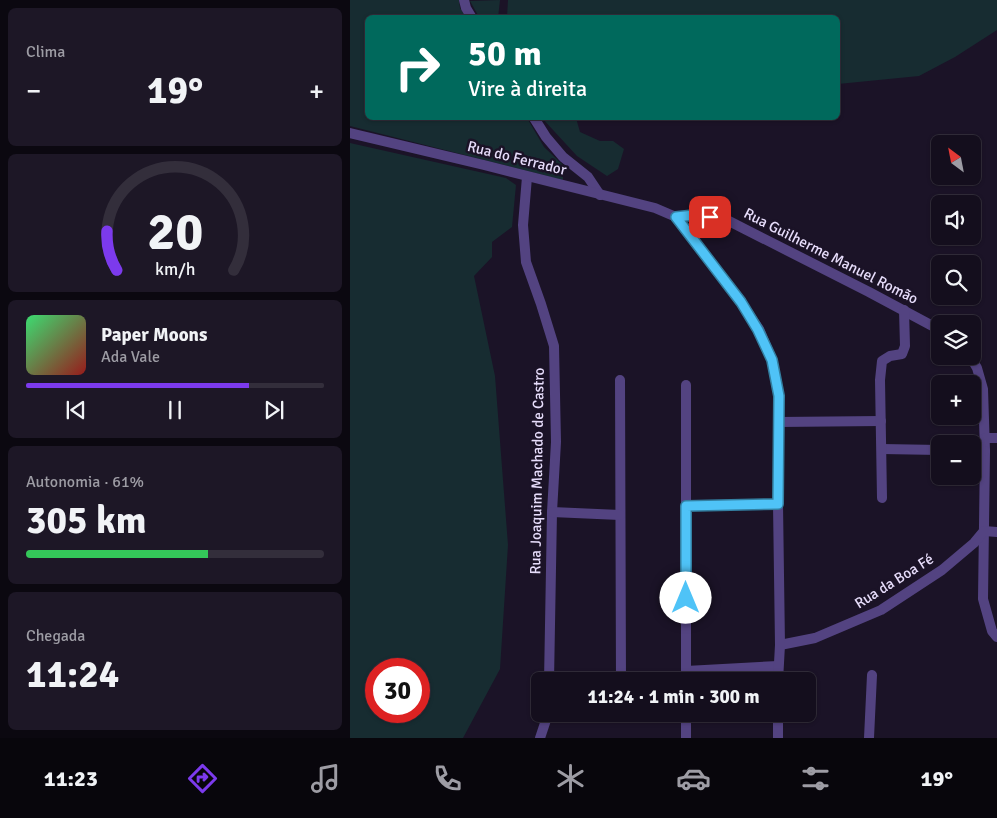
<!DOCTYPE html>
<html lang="pt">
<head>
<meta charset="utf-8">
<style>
	:root { --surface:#140e1d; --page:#1d1726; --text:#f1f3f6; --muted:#9d9ca4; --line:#332e3b; --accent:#7c3aed }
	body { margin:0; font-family:Signika,sans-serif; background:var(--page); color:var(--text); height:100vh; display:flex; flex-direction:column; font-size:19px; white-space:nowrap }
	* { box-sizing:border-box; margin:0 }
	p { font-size:16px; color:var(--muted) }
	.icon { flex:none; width:28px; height:28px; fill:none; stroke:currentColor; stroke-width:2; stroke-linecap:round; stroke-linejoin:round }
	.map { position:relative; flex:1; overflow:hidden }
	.side { display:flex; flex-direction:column; gap:8px; padding:8px; background:#0b0810; width:350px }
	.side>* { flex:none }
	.banner { position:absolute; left:15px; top:15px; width:475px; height:105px; border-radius:8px; box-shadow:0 1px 4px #0004,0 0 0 1px var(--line); background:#00695c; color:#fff; overflow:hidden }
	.needle { width:32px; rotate:328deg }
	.fabs { position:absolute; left:581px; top:135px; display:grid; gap:10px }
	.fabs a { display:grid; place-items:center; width:50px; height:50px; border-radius:8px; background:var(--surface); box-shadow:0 1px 4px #0004,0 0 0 1px var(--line); font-size:25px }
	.speed { position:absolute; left:15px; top:658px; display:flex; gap:10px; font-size:25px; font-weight:700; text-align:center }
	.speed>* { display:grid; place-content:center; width:65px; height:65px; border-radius:50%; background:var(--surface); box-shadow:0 1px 4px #0004,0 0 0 1px var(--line); line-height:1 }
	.speed .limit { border:8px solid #d22; background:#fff; color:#111 }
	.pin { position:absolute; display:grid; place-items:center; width:42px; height:42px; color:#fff; margin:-21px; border-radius:10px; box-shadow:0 2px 8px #0006 }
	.me { position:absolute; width:55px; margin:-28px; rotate:0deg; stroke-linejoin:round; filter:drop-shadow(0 0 4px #0008) }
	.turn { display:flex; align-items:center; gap:18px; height:105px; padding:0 20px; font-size:22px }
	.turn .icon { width:65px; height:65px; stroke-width:2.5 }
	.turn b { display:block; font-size:35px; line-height:42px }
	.big { font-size:38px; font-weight:700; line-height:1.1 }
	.side .widget { flex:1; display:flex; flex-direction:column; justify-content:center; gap:8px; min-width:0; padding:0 18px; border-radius:8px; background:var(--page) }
	.side .dial { align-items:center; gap:0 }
	.dial svg { height:130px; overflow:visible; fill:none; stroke:var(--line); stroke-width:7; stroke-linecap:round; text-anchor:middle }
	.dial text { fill:var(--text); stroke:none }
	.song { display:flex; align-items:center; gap:15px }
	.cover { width:60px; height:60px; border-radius:8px; background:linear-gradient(135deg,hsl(140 70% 55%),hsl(0 70% 35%)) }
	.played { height:5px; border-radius:2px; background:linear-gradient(90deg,var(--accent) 75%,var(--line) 75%) }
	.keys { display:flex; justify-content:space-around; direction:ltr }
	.heat { display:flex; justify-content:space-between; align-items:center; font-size:28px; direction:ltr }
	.charge { height:8px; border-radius:4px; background:linear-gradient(90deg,#34c759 61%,var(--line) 0) }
	.trip { position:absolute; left:181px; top:672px; width:285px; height:50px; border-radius:8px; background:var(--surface); box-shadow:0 1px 4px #0004,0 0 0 1px var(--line); font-weight:700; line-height:50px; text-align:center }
	.tab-bar { display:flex; height:80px; justify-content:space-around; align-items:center; background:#08060c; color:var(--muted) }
	.tab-bar .icon { width:35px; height:35px }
	.tab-bar .on { color:var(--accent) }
	.tab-bar b { font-size:22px; color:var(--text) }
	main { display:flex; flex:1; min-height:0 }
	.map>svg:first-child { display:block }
	.green { fill:#172c31; fill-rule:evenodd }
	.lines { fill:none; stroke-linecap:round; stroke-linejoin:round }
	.minor { stroke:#534381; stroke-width:10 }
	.tertiary { stroke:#534381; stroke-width:10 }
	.route-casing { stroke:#337fa1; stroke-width:12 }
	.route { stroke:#4fc3f7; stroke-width:9 }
	.labels { text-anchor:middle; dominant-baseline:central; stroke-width:5; stroke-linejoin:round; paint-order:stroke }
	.street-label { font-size:15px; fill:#e7ddfb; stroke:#1b1327 }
</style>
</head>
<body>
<main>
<section class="side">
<div class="widget"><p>Clima</p>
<div class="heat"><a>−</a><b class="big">19°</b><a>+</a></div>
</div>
<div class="widget dial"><svg viewBox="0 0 100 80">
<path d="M14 69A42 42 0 1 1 86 69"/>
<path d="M14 69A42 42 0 0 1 8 45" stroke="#7c3aed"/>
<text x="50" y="56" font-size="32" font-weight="700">20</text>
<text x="50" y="72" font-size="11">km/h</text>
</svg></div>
<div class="widget">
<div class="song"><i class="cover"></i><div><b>Paper Moons</b><p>Ada Vale</p></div></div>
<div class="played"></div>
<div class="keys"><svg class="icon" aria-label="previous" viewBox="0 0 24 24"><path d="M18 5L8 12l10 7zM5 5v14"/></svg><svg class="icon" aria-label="pause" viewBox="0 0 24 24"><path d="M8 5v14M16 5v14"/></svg><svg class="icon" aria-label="next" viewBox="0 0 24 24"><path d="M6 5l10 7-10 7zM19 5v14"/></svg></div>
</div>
<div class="widget"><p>Autonomia · 61%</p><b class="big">305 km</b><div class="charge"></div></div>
<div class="widget"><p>Chegada</p><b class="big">11:24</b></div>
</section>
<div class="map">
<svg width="647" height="738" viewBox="0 0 647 738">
	<rect width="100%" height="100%" fill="#1b1327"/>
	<g class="green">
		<path d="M0 0H109L110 8 116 17 18 18V118H177L194 147 213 165V180L0 126Z"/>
		<path d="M150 0 148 18 129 17 120 1Z"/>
		<path d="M158 0H647V30L605 57 569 76 488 84V18L157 17Z"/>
		<path d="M192 118H226L230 132 250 141H263L274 149 268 169 257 176 227 156Z"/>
		<path d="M0 143 156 178 166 185 162 227 142 242V257L124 276 145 376 158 545 150 669 113 738H0ZM26 669H69V711H26Z"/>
	</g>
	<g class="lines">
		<g class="minor">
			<path d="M114 0 116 8 122 18"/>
			<path d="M184 118 196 137 213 157 238 177 250 195"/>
			<path d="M177 177 173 225 176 262 191 304 204 346 206 442 202 512 199 681"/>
			<path d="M326 217 344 215 375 219 519 292 590 330"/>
			<path d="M620 356 627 368 633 389 635 451 633 599 642 631 647 637"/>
			<path d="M270 380 271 680"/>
			<path d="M429 422 531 421"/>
			<path d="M635 438H647"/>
			<path d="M532 449 590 450"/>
			<path d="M622 451H635"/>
			<path d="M532 498 530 380 532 361 540 356 552 354 555 346 554 310"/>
			<path d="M336 506 428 504"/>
			<path d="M202 512 270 515"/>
			<path d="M430 645 465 638 531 610 592 570 624 543 634 531 647 532"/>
			<path d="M336 671 428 666"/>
			<path d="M336 681V385"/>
			<path d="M190 738 198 714"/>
			<path d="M336 738V714"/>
			<path d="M519 738 522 675"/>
		</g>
		<g class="tertiary">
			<path d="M0 133 134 165 305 208 326 217 383 291 409 329 422 360 429 397 428 504 430 645 428 681"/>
			<path d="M428 738V714"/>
		</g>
	</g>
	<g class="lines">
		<g class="route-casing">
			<path id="route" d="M336 598V506L428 504 429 396 422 360 408 330 391 302 326 217 344 215 360 217"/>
		</g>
		<use href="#route" class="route"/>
	</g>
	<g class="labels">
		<g class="street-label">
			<text transform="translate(167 158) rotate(14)">Rua do Ferrador</text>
			<text transform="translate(481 256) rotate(27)">Rua Guilherme Manuel Romão</text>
			<text transform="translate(187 471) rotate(-89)">Rua Joaquim Machado de Castro</text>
			<text transform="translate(544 581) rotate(-32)">Rua da Boa Fé</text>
		</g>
	</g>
</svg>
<div class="fabs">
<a><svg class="needle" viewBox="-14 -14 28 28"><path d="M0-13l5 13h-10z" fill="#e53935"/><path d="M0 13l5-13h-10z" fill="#9d9ca4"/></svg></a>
<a><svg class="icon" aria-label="sound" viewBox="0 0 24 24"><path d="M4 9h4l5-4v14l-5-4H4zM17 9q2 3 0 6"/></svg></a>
<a><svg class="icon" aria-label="search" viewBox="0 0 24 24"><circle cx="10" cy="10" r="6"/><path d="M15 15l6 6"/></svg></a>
<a><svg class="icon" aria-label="layers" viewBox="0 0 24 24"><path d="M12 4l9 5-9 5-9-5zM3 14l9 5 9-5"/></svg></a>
<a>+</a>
<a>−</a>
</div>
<div class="speed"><div class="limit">30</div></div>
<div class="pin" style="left:360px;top:217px;background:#d93025"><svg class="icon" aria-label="arrive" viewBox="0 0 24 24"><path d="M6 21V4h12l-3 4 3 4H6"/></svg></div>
<svg class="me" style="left:336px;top:598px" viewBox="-20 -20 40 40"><circle r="19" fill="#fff"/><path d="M0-13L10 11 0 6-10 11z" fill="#4fc3f7"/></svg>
<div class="trip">11:24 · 1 min · 300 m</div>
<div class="banner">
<div class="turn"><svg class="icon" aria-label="right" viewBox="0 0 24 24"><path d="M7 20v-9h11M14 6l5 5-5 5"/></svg><div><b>50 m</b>Vire à direita</div></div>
</div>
</div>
</main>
<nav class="tab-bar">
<b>11:23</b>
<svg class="icon on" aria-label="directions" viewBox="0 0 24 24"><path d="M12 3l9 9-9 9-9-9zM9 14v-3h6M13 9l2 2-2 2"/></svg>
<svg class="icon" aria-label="music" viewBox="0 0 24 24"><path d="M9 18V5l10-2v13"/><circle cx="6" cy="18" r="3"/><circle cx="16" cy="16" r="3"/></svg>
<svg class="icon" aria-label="phone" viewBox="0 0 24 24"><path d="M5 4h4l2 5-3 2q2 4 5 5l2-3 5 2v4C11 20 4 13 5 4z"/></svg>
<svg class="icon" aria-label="climate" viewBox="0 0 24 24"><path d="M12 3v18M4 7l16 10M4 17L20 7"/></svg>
<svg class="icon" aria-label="car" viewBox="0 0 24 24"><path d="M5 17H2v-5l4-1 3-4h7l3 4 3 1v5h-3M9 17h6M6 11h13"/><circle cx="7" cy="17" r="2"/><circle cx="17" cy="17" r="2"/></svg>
<svg class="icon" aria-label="filters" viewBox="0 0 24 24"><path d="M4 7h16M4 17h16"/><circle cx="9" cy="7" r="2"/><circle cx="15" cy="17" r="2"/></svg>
<b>19°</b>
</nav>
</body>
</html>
